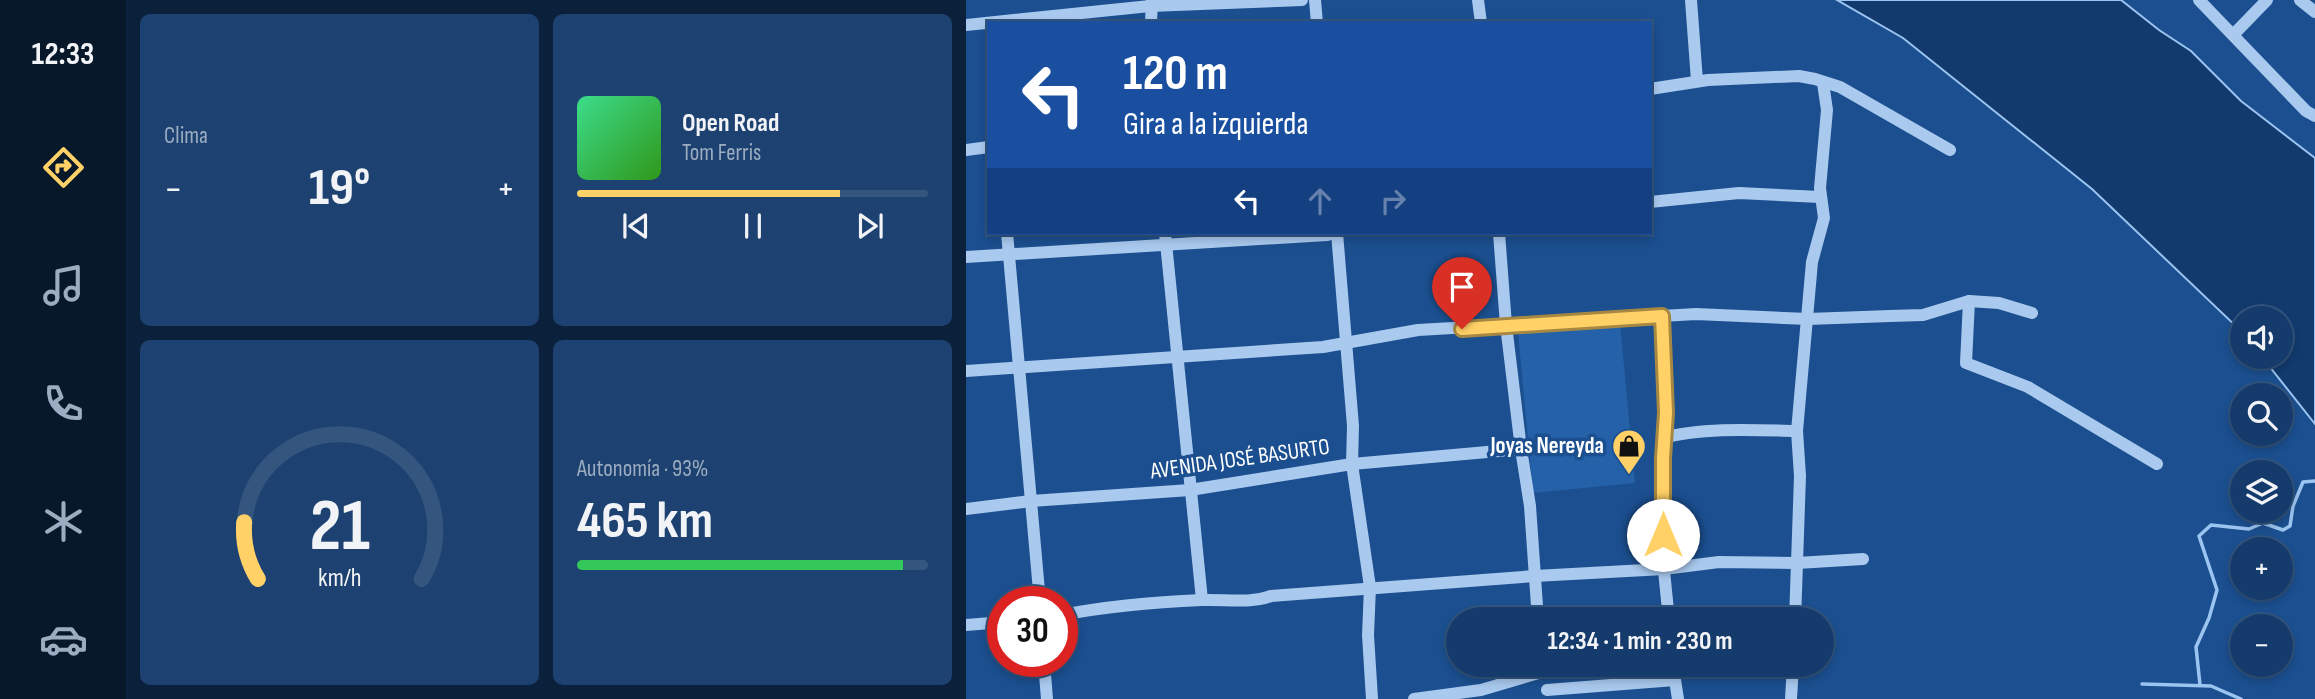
<!DOCTYPE html>
<html lang="es">
<head>
<meta charset="utf-8">
<style>
	:root { --surface:#143b6b; --page:#1d4271; --text:#f1f3f6; --muted:#9dadc1; --line:#33557e; --accent:#ffd166 }
	body { margin:0; font-family:"Sofia Sans Condensed",sans-serif; background:var(--page); color:var(--text); height:100vh; display:flex; flex-direction:column; font-size:26px; white-space:nowrap }
	* { box-sizing:border-box; margin:0 }
	p { font-size:23px; color:var(--muted) }
	.icon { flex:none; width:38px; height:38px; fill:none; stroke:currentColor; stroke-width:2; stroke-linecap:round; stroke-linejoin:round }
	.map { position:relative; flex:1; overflow:hidden }
	.sheet { display:flex; flex-direction:column; gap:14px; padding:14px; background:#0b203b; width:840px }
	.sheet>* { flex:none }
	.hud { position:absolute; left:21px; top:21px; width:665px; height:214px; border-radius:0px; box-shadow:0 4px 10px #0003,0 0 0 2px var(--line); background:#1a4fa0; color:#fff; overflow:hidden }
	.controls { position:absolute; left:1264px; top:306px; display:grid; gap:14px }
	.controls a { display:grid; place-items:center; width:63px; height:63px; border-radius:50%; background:var(--surface); box-shadow:0 4px 10px #0003,0 0 0 2px var(--line); font-size:35px }
	.speed { position:absolute; left:21px; top:586px; display:flex; gap:14px; font-size:35px; font-weight:700; text-align:center }
	.speed>* { display:grid; place-content:center; width:91px; height:91px; border-radius:50%; background:var(--surface); box-shadow:0 4px 10px #0003,0 0 0 2px var(--line); line-height:1 }
	.speed .limit { border:10px solid #d22; background:#fff; color:#111 }
	.pin { position:absolute; display:grid; place-items:center; width:60px; height:60px; color:#fff; margin:-72px -30px; border-radius:50% 50% 50% 0; rotate:-45deg; box-shadow:0 0 7px #0007 }
	.pin .icon { rotate:45deg }
	.me { position:absolute; width:77px; margin:-38px; rotate:0deg; stroke-linejoin:round; filter:drop-shadow(0 0 5px #0008) }
	.turn { display:flex; align-items:center; gap:24px; height:147px; padding:0 21px; font-size:32px }
	.turn .icon { width:91px; height:91px; stroke-width:2.5 }
	.turn b { display:block; font-size:49px; line-height:60px }
	.lanes { display:flex; align-items:center; height:66px; padding:0 21px; background:#0003; justify-content:center; gap:35px; direction:ltr }
	.lanes .off { opacity:.35 }
	.big { font-size:52px; font-weight:700; line-height:1.1 }
	.sheet .widget { flex:1; display:flex; flex-direction:column; justify-content:center; gap:10px; min-width:0; padding:0 24px; border-radius:10px; background:var(--page) }
	.sheet .dial { align-items:center; gap:0 }
	.dial svg { height:182px; overflow:visible; fill:none; stroke:var(--line); stroke-width:7; stroke-linecap:round; text-anchor:middle }
	.dial text { fill:var(--text); stroke:none }
	.song { display:flex; align-items:center; gap:21px }
	.cover { width:84px; height:84px; border-radius:10px; background:linear-gradient(135deg,hsl(150 70% 55%),hsl(110 70% 35%)) }
	.played { height:7px; border-radius:4px; background:linear-gradient(90deg,var(--accent) 75%,var(--line) 75%) }
	.keys { display:flex; justify-content:space-around; direction:ltr }
	.heat { display:flex; justify-content:space-between; align-items:center; font-size:38px; direction:ltr }
	.charge { height:10px; border-radius:5px; background:linear-gradient(90deg,#34c759 93%,var(--line) 0) }
	.sheet .tiles { flex:1; display:grid; gap:14px; grid-template-columns:repeat(2,1fr) }
	.trip { position:absolute; left:480px; top:607px; width:388px; height:70px; border-radius:35px; background:var(--surface); box-shadow:0 4px 10px #0003,0 0 0 2px var(--line); font-weight:700; line-height:70px; text-align:center }
	main { display:flex; flex:1; min-height:0 }
	.dock { display:flex; flex-direction:column; width:126px; justify-content:space-around; align-items:center; background:#08182b; color:var(--muted) }
	.dock .icon { width:49px; height:49px }
	.dock .selected { color:var(--accent) }
	.dock b { font-size:32px; color:var(--text) }
	.map>svg:first-child { display:block }
	.green { fill:#2461a8 }
	.water { fill:#123a6d; stroke:#9cc4f0; stroke-width:2 }
	.lines { fill:none; stroke-linecap:round; stroke-linejoin:round }
	.stream { stroke:#9cc4f0; stroke-width:3.5 }
	.minor { stroke:#a9c9ee; stroke-width:12 }
	.route-casing { stroke:#a68842; stroke-width:18 }
	.route { stroke:#ffd166; stroke-width:12 }
	.labels { text-anchor:middle; dominant-baseline:central; stroke-width:7; stroke-linejoin:round; paint-order:stroke }
	.poi-label { font-size:23px; font-weight:bold; fill:#fff; stroke:#1b4f8f; text-anchor:end }
	.street-label { font-size:23px; fill:#fff; stroke:#1b4f8f }
</style>
</head>
<body>
<main>
<nav class="dock">
<b>12:33</b>
<svg class="icon selected" aria-label="directions" viewBox="0 0 24 24"><path d="M12 3l9 9-9 9-9-9zM9 14v-3h6M13 9l2 2-2 2"/></svg>
<svg class="icon" aria-label="music" viewBox="0 0 24 24"><path d="M9 18V5l10-2v13"/><circle cx="6" cy="18" r="3"/><circle cx="16" cy="16" r="3"/></svg>
<svg class="icon" aria-label="phone" viewBox="0 0 24 24"><path d="M5 4h4l2 5-3 2q2 4 5 5l2-3 5 2v4C11 20 4 13 5 4z"/></svg>
<svg class="icon" aria-label="climate" viewBox="0 0 24 24"><path d="M12 3v18M4 7l16 10M4 17L20 7"/></svg>
<svg class="icon" aria-label="car" viewBox="0 0 24 24"><path d="M5 17H2v-5l4-1 3-4h7l3 4 3 1v5h-3M9 17h6M6 11h13"/><circle cx="7" cy="17" r="2"/><circle cx="17" cy="17" r="2"/></svg>
</nav>
<section class="sheet">
<div class="tiles">
<div class="widget"><p>Clima</p>
<div class="heat"><a>−</a><b class="big">19°</b><a>+</a></div>
</div>
<div class="widget">
<div class="song"><i class="cover"></i><div><b>Open Road</b><p>Tom Ferris</p></div></div>
<div class="played"></div>
<div class="keys"><svg class="icon" aria-label="previous" viewBox="0 0 24 24"><path d="M18 5L8 12l10 7zM5 5v14"/></svg><svg class="icon" aria-label="pause" viewBox="0 0 24 24"><path d="M8 5v14M16 5v14"/></svg><svg class="icon" aria-label="next" viewBox="0 0 24 24"><path d="M6 5l10 7-10 7zM19 5v14"/></svg></div>
</div>
<div class="widget dial"><svg viewBox="0 0 100 80">
<path d="M14 69A42 42 0 1 1 86 69"/>
<path d="M14 69A42 42 0 0 1 8 44" stroke="#ffd166"/>
<text x="50" y="56" font-size="32" font-weight="700">21</text>
<text x="50" y="72" font-size="11">km/h</text>
</svg></div>
<div class="widget"><p>Autonomía · 93%</p><b class="big">465 km</b><div class="charge"></div></div>
</div>
</section>
<div class="map">
<svg width="1349" height="699" viewBox="0 0 1349 699">
	<rect width="100%" height="100%" fill="#1b4f8f"/>
	<path class="green" d="M654 323 669 483 567 493 552 333Z"/>
	<path class="water" d="M871 0H1155L1193 30 1225 51 1275 101 1349 158V424L1296 357H1314V318H1276V332L1126 189 937 38Z"/>
	<g class="lines">
		<g class="stream">
			<path d="M1176 684 1245 686 1275 699"/>
			<path d="M1234 685 1230 647 1243 618 1251 590 1233 536 1245 525 1283 529 1297 523 1317 530 1324 526 1327 506 1337 482 1349 481"/>
		</g>
		<g class="minor">
			<path d="M349 0 351 23"/>
			<path d="M512 0 515 23"/>
			<path d="M725 0 731 81"/>
			<path d="M1233 0 1340 111 1349 116"/>
			<path d="M1334 0 1349 12"/>
			<path d="M185 23 186 0"/>
			<path d="M0 25 184 6 336 0"/>
			<path d="M1268 34 1301 0"/>
			<path d="M857 83 861 110 854 188 858 218 846 262 831 431 834 476 831 563 897 559"/>
			<path d="M684 89 742 80 833 76 849 79 874 87 984 150"/>
			<path d="M0 150 23 147"/>
			<path d="M684 202 773 193 854 197"/>
			<path d="M41 233 74 602"/>
			<path d="M199 233 236 600"/>
			<path d="M371 233 387 426 386 464 404 587 402 635 406 699"/>
			<path d="M533 233 540 325 555 449 564 506 572 620"/>
			<path d="M0 257 361 235 367 233"/>
			<path d="M1003 301 1000 363 1062 387 1191 464"/>
			<path d="M696 316 700 413 697 458V561L703 620"/>
			<path d="M0 371 357 347 452 330 730 314 842 319 924 316 957 315 1003 301 1033 303 1066 313"/>
			<path d="M697 438C736 427 791 430 831 431"/>
			<path d="M0 509 65 501 224 490 386 464 555 449"/>
			<path d="M96 615C142 606 189 602 236 600 259 599 283 604 305 596L569 576 698 569 753 562 831 563 829 620"/>
			<path d="M0 625 37 622"/>
			<path d="M78 662 81 699"/>
			<path d="M708 665 709 680"/>
			<path d="M581 690 709 680 712 699"/>
			<path d="M448 699 515 690 576 672"/>
			<path d="M825 699 827 665"/>
		</g>
	</g>
	<g class="lines">
		<g class="route-casing">
			<path id="route" d="M496 329 696 316 700 413 697 458V535"/>
		</g>
		<use href="#route" class="route"/>
	</g>
	<defs>
		<g id="shop-pin" transform="scale(1.75)"><path d="M0 17L-7.5 6A9.5 9.5 0 1 1 7.5 6Z" fill="#ffd166" stroke="#1b4f8f"/><path d="M-5-2.5h2.3a2.7 3.5 0 0 1 5.4 0H5L5.5 6h-11ZM-1.5-2.5h3a1.5 2.3 0 0 0-3 0Z" fill="#111"/></g>
	</defs>
	<g fill-rule="evenodd">
		<use href="#shop-pin" x="663" y="446"/>
	</g>
	<g class="labels">
		<g class="poi-label">
			<text x="638" y="446">Joyas Nereyda</text>
		</g>
		<g class="street-label">
			<text transform="translate(274 459) rotate(-8)">AVENIDA JOSÉ BASURTO</text>
		</g>
	</g>
</svg>
<div class="controls">
<a><svg class="icon" aria-label="sound" viewBox="0 0 24 24"><path d="M4 9h4l5-4v14l-5-4H4zM17 9q2 3 0 6"/></svg></a>
<a><svg class="icon" aria-label="search" viewBox="0 0 24 24"><circle cx="10" cy="10" r="6"/><path d="M15 15l6 6"/></svg></a>
<a><svg class="icon" aria-label="layers" viewBox="0 0 24 24"><path d="M12 4l9 5-9 5-9-5zM3 14l9 5 9-5"/></svg></a>
<a>+</a>
<a>−</a>
</div>
<div class="speed"><div class="limit">30</div></div>
<div class="pin" style="left:496px;top:329px;background:#d93025"><svg class="icon" aria-label="arrive" viewBox="0 0 24 24"><path d="M6 21V4h12l-3 4 3 4H6"/></svg></div>
<svg class="me" style="left:697px;top:535px" viewBox="-20 -20 40 40"><circle r="19" fill="#fff"/><path d="M0-13L10 11 0 6-10 11z" fill="#ffd166"/></svg>
<div class="trip">12:34 · 1 min · 230 m</div>
<div class="hud">
<div class="turn"><svg class="icon" aria-label="left" viewBox="0 0 24 24"><path d="M17 20v-9H6M10 6l-5 5 5 5"/></svg><div><b>120 m</b>Gira a la izquierda</div></div>
<div class="lanes"><svg class="icon" aria-label="left" viewBox="0 0 24 24"><path d="M17 20v-9H6M10 6l-5 5 5 5"/></svg><svg class="icon off" aria-label="ahead" viewBox="0 0 24 24"><path d="M12 20V5M6 11l6-6 6 6"/></svg><svg class="icon off" aria-label="right" viewBox="0 0 24 24"><path d="M7 20v-9h11M14 6l5 5-5 5"/></svg></div>
</div>
</div>
</main>
</body>
</html>
